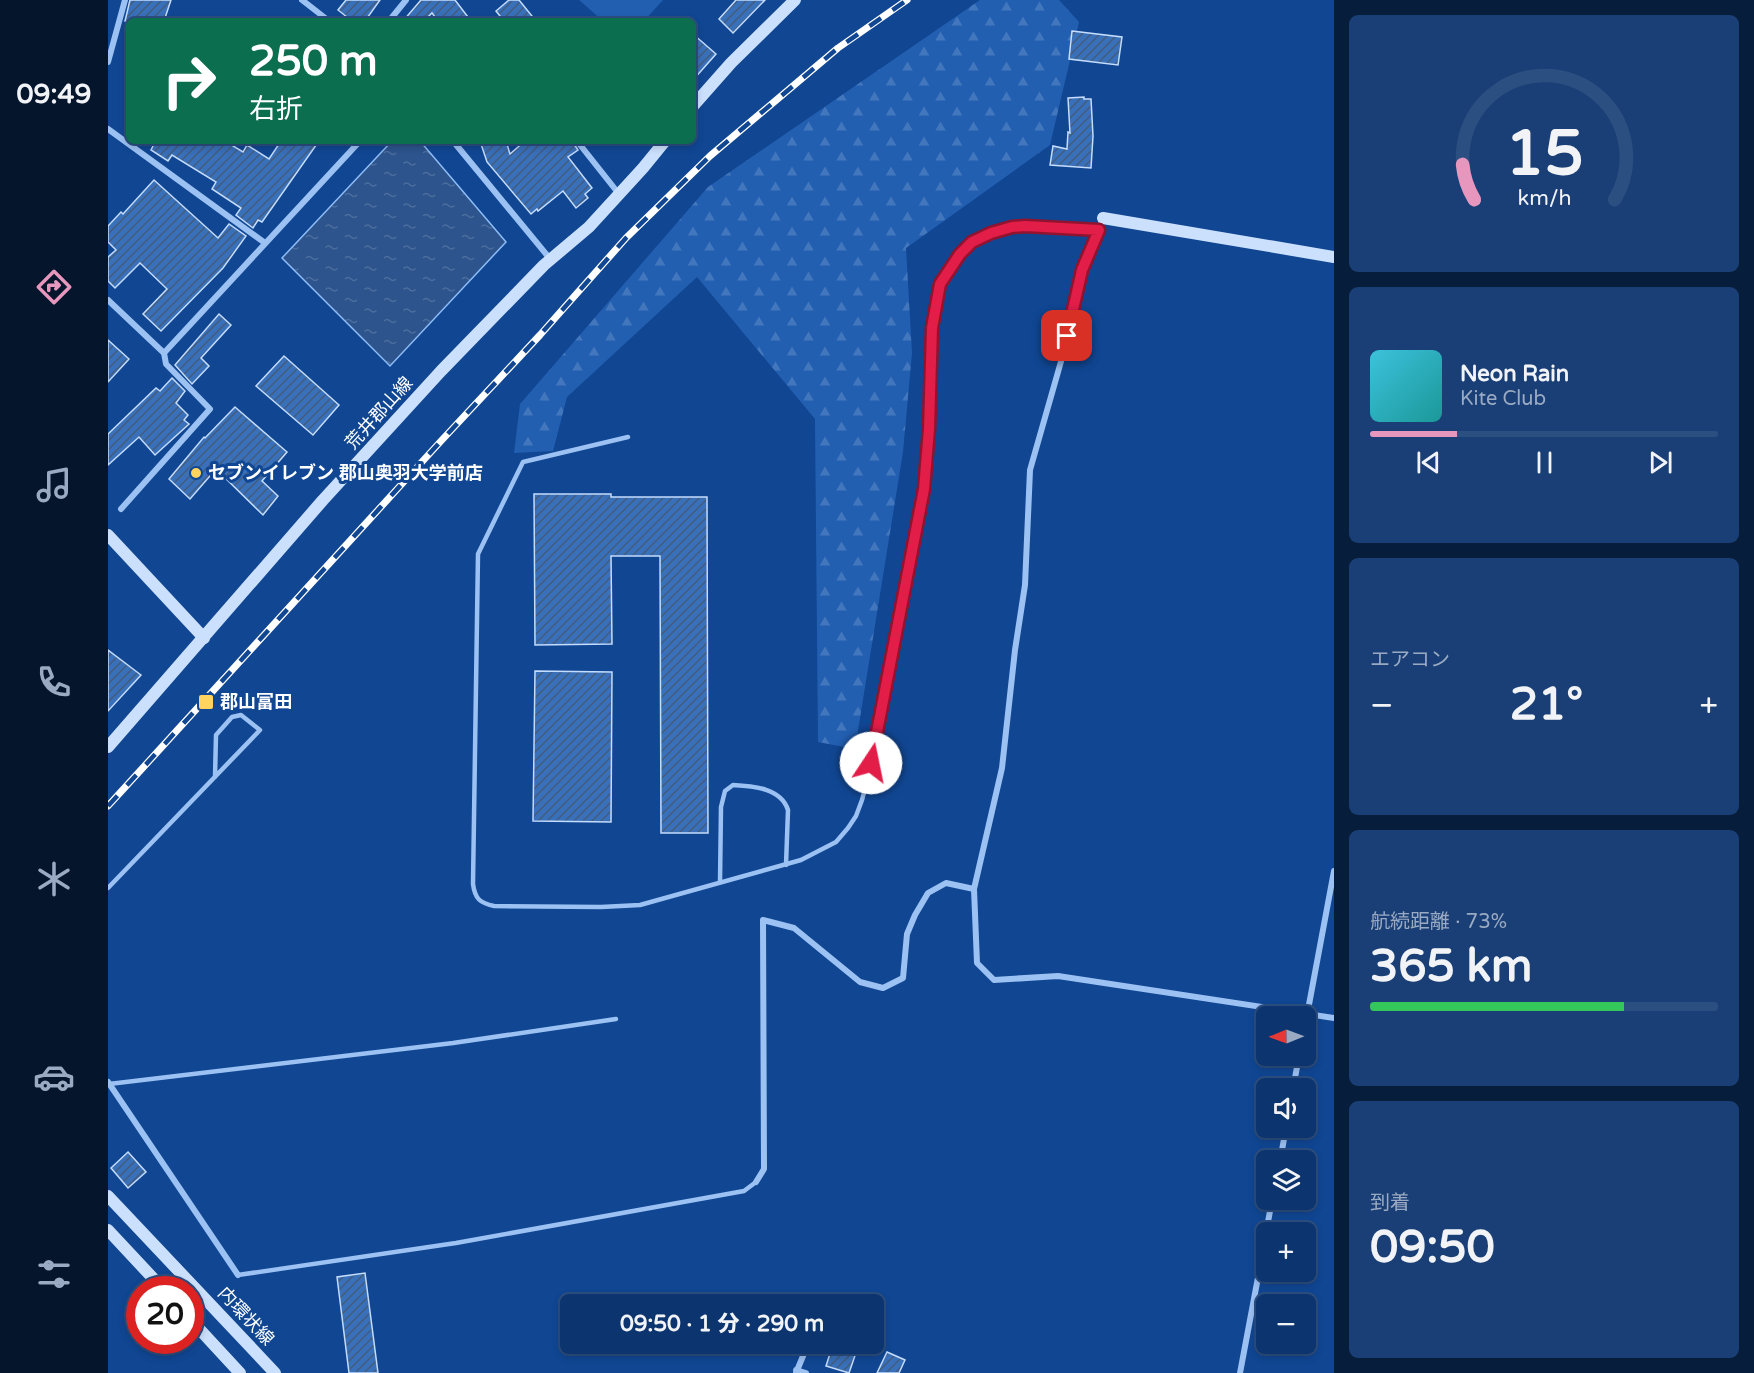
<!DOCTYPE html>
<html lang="ja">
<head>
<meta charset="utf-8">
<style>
	:root { --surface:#0c346e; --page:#1a3f76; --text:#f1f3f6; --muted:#9aaac2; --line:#2c4f81; --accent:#e797bd }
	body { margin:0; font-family:"Varela Round","Noto Sans JP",sans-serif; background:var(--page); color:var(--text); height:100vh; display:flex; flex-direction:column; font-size:22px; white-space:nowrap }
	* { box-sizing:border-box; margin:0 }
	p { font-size:20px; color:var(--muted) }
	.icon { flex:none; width:33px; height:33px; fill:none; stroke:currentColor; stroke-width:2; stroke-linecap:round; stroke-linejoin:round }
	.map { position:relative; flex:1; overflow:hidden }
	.side { display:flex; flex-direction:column; gap:15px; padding:15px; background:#071d3c; width:420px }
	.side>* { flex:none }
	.banner { position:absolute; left:18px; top:18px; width:570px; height:126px; border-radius:9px; box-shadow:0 3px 9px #0003,0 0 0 2px var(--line); background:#0b6e4f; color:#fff; overflow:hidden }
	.needle { width:39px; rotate:269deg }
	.buttons { position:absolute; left:1148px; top:1006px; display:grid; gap:12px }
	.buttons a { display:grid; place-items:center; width:60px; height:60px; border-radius:9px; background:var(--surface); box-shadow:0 3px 9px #0003,0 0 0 2px var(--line); font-size:30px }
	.speed { position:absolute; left:18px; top:1276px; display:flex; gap:12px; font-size:30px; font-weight:700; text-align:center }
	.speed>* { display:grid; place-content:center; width:78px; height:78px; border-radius:50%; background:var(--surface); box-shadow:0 3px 9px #0003,0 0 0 2px var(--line); line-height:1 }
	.speed .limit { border:9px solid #d22; background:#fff; color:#111 }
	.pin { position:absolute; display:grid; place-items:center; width:51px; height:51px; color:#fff; margin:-26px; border-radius:12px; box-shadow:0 3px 9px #0006 }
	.me { position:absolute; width:66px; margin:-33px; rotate:11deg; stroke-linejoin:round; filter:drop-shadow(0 0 4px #0008) }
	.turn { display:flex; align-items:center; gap:21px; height:126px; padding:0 24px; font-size:27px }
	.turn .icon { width:78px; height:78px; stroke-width:2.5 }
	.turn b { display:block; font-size:42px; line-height:51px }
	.big { font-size:45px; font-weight:800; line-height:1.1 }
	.side .card { flex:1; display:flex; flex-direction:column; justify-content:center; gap:9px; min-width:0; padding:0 21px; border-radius:9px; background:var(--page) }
	.side .dial { align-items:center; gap:0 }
	.dial svg { height:156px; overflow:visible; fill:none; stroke:var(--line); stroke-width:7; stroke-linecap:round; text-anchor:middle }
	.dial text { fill:var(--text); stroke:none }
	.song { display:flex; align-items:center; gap:18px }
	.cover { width:72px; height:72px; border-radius:9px; background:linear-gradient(135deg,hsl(190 70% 55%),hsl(180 70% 35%)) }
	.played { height:6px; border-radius:3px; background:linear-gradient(90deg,var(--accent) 25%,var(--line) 25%) }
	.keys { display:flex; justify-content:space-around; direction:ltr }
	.heat { display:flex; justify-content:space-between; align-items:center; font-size:33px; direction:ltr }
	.charge { height:9px; border-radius:4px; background:linear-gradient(90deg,#34c759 73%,var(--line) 0) }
	.trip { position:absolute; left:452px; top:1294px; width:324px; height:60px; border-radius:9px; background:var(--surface); box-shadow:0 3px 9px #0003,0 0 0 2px var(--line); font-weight:800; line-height:60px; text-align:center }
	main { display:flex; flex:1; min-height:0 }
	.tab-bar { display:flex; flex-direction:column; width:108px; justify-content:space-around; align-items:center; background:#05152c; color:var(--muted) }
	.tab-bar .icon { width:42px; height:42px }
	.tab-bar .active { color:var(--accent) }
	.tab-bar b { font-size:27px; color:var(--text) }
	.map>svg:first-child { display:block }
	.forest { fill:url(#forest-firs) }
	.garden { fill:#225fb1 }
	.water { fill:url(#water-ripples); stroke:#8dbcf7; stroke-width:1.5 }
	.building { fill:url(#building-hatch); stroke:#c4dcfd; stroke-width:1.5 }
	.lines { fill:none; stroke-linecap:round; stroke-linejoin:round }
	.lane { stroke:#9cc1f3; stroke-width:4.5 }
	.street { stroke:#9cc1f3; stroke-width:6 }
	.secondary { stroke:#cbe0fd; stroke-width:12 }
	.rail-casing { stroke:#fff; stroke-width:7 }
	.rail { stroke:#104692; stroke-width:4.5; stroke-dasharray:14; stroke-linecap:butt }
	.route-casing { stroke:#92132f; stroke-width:15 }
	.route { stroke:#e11d48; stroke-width:10 }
	.poi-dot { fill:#ffd45e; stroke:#104692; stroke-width:2 }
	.labels { text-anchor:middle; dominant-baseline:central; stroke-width:6; stroke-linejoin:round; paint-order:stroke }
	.street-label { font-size:18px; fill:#fff; stroke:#104692 }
	.poi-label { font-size:18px; font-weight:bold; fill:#fff; stroke:#104692; text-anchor:start }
</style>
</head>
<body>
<main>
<nav class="tab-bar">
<b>09:49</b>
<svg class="icon active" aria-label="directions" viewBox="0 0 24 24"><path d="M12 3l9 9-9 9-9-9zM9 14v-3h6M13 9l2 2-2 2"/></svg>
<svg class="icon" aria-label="music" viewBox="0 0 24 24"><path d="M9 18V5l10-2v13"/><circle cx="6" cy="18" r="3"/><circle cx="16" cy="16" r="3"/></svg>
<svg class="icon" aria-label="phone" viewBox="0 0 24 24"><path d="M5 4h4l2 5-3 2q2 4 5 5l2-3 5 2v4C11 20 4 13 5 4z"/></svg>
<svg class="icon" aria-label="climate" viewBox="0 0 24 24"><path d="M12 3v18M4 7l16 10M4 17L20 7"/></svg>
<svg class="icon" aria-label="car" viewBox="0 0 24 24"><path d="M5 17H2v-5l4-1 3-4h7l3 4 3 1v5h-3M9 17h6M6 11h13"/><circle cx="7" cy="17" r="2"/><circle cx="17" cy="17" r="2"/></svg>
<svg class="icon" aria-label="filters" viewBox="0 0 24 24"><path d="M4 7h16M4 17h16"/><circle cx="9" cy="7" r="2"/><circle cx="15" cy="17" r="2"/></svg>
</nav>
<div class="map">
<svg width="1226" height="1373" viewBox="0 0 1226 1373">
	<defs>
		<pattern id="forest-firs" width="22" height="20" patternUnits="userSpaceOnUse" patternTransform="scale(1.5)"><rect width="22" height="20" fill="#225fb1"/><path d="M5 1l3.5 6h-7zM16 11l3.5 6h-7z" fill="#4377bd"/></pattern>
		<pattern id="water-ripples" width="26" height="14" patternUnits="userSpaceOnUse" patternTransform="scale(1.5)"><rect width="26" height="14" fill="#2d548d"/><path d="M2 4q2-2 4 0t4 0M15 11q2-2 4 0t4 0" fill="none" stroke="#4c6e9e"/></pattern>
		<pattern id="building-hatch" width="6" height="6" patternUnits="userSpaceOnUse" patternTransform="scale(1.5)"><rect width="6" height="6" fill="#3970ba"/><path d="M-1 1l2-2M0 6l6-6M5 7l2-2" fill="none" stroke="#435c7e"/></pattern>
	</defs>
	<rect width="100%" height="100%" fill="#104692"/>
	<path class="forest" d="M872 0H951L971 22 942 145 798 248 804 353 795 452 747 749 710 742 707 419 589 277 459 397 445 451 406 453 412 404 600 187Z"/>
	<path class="garden" d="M471 0H555L536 21H495Z"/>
	<path class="water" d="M284 141H312L398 242 282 366 174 258Z"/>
	<g class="building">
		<path d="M22 0H63L56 21H17Z"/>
		<path d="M238 0H272L257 21H244L230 10Z"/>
		<path d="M313 0H347L363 21H330L324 13 316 21H295Z"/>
		<path d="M401 0H411L428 21H396L388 11Z"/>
		<path d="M628 0H657L625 33 611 19Z"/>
		<path d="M964 31 1014 37 1010 65 961 59Z"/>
		<path d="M585 34 608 54 585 80Z"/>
		<path d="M976 97V99H983L985 136 983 168 942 165 945 146 959 149 960 132 962 133 960 98Z"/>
		<path d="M42 141H117L135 152 139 145 161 159 173 141H211L154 222 150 220 145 228 128 215 133 208 104 189 108 182 64 155 60 161 43 150 46 144Z"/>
		<path d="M372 141H398L402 154 417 141H464L470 150 460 157 484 188 477 194 480 198 468 208 455 191 430 211 429 209 423 214 379 162Z"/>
		<path d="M46 180 110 238 121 224 138 236 115 268 53 331 35 314 59 289 32 263 7 288 0 281V257L8 250 0 242V226L13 212 15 214Z"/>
		<path d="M111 314 123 325 93 358 101 366 84 384 67 365Z"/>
		<path d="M0 340 21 359 0 382Z"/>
		<path d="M176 356 231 405 205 435 148 386Z"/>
		<path d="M64 378 77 391 68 403 80 415 76 420 81 424 47 455 31 437 0 465V434L48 388 52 391Z"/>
		<path d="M127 407 179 452 154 481 170 496 155 515 108 469 82 499 61 479 96 437 97 438Z"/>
		<path d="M426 494H503V497H599L600 833H553L552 556H503L504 644 427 645Z"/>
		<path d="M0 650 33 675 0 711Z"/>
		<path d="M427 671 504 672 503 822 425 821Z"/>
		<path d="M20 1152 38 1172 20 1188 3 1168Z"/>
		<path d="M257 1273 270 1373H241L229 1277Z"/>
		<path d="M725 1344H751L741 1373 718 1366Z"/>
		<path d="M779 1352 797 1360 791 1373H769Z"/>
	</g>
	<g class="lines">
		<g class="lane">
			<path d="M520 437 415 462 370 554 365 884C367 899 372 903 386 906L493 907 532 905 693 860 728 842 740 828 748 816 754 800 760 777 816 489 821 429 824 328 832 284 852 254 864 242 883 233 904 227 917 226 991 230"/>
			<path d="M612 882 613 807 617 791 625 785C645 786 673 788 680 810L678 865"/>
			<path d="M0 888 152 730 133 715 124 717 108 735 107 777"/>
			<path d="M1 1084 345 1043 508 1019"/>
			<path d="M130 1275 348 1243 636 1191 648 1182"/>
		</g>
		<g class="street">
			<path d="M194 0 221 21"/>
			<path d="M281 21 298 0"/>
			<path d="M0 62 17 0"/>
			<path d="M0 129 157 243"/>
			<path d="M345 141 443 260"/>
			<path d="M469 141 511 194"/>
			<path d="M995 218 974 270 954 358 922 470 917 585 907 650 894 768 866 889 869 963 886 980 950 976 1226 1018"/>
			<path d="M0 300 56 353 58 364 102 409 13 509"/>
			<path d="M56 353 252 141"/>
			<path d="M1197 1026 1226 871"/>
			<path d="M0 1082 130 1275"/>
			<path d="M1185 1089 1191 1056"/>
			<path d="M1172 1161 1178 1128"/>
			<path d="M648 1182 656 1169 655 920 686 928 752 982 775 988 795 978 799 934 807 915 820 893 838 883 866 889"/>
			<path d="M1158 1233 1164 1200"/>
			<path d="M688 1370 698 1373"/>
			<path d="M688 1373 700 1344"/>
			<path d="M1132 1373 1158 1235"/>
		</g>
		<g class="secondary">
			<path d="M585 106 623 63 687 0"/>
			<path d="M995 218 1226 257"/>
			<path d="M0 535 96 638"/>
			<path d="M0 747 215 500 333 371 436 265 481 227 535 168 557 141"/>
			<path d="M0 1196 167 1373"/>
			<path d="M0 1230 56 1290"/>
			<path d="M82 1319 132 1373"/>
		</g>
		<g class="rail-casing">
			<path id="rail" d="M0 806 333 441 432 335 518 238 602 156 730 48 799 0"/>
		</g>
		<use href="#rail" class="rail"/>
	</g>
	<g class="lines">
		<g class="route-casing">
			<path id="route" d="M763 763 816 489 821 429 824 328 832 284 852 254 864 242 883 233 904 227 917 226 991 230 974 270 959 336"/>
		</g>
		<use href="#route" class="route"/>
	</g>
	<g class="poi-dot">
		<circle cx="88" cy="473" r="6"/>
		<rect x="90" y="694" width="16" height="16" rx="3"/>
	</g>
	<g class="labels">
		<g class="street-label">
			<text transform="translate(271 413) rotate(-48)">荒井郡山線</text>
			<text transform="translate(138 1316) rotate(47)">内環状線</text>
		</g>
		<g class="poi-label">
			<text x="100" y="473">セブンイレブン 郡山奥羽大学前店</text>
			<text x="112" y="702">郡山富田</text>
		</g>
	</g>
</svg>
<div class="buttons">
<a><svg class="needle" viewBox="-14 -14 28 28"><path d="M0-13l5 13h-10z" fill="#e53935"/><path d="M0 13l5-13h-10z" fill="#9aaac2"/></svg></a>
<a><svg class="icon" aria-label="sound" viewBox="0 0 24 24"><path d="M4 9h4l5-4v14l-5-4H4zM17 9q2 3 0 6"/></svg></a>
<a><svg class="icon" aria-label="layers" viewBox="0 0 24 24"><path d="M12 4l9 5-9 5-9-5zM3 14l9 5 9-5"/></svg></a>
<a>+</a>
<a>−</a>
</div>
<div class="speed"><div class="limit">20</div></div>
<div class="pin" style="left:959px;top:336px;background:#d93025"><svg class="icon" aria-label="arrive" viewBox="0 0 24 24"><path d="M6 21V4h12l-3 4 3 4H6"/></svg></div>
<svg class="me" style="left:763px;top:763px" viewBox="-20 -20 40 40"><circle r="19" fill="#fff"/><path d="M0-13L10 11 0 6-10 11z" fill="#e11d48"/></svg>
<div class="trip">09:50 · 1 分 · 290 m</div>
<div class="banner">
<div class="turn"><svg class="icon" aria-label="right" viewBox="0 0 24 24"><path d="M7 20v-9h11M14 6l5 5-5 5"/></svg><div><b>250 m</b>右折</div></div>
</div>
</div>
<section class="side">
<div class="card dial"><svg viewBox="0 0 100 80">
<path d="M14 69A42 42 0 1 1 86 69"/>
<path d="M14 69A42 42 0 0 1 8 51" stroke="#e797bd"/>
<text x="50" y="56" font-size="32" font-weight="700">15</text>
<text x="50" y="72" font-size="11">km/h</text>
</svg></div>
<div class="card">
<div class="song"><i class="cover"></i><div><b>Neon Rain</b><p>Kite Club</p></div></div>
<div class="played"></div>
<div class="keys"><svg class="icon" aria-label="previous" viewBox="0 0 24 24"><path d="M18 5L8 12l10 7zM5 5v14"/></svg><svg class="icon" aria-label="pause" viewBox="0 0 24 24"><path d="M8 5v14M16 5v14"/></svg><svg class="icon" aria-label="next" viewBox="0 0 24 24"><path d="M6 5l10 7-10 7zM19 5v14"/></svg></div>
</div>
<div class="card"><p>エアコン</p>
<div class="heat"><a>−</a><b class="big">21°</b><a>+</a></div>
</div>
<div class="card"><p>航続距離 · 73%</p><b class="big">365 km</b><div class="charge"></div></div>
<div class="card"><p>到着</p><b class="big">09:50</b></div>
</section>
</main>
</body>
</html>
